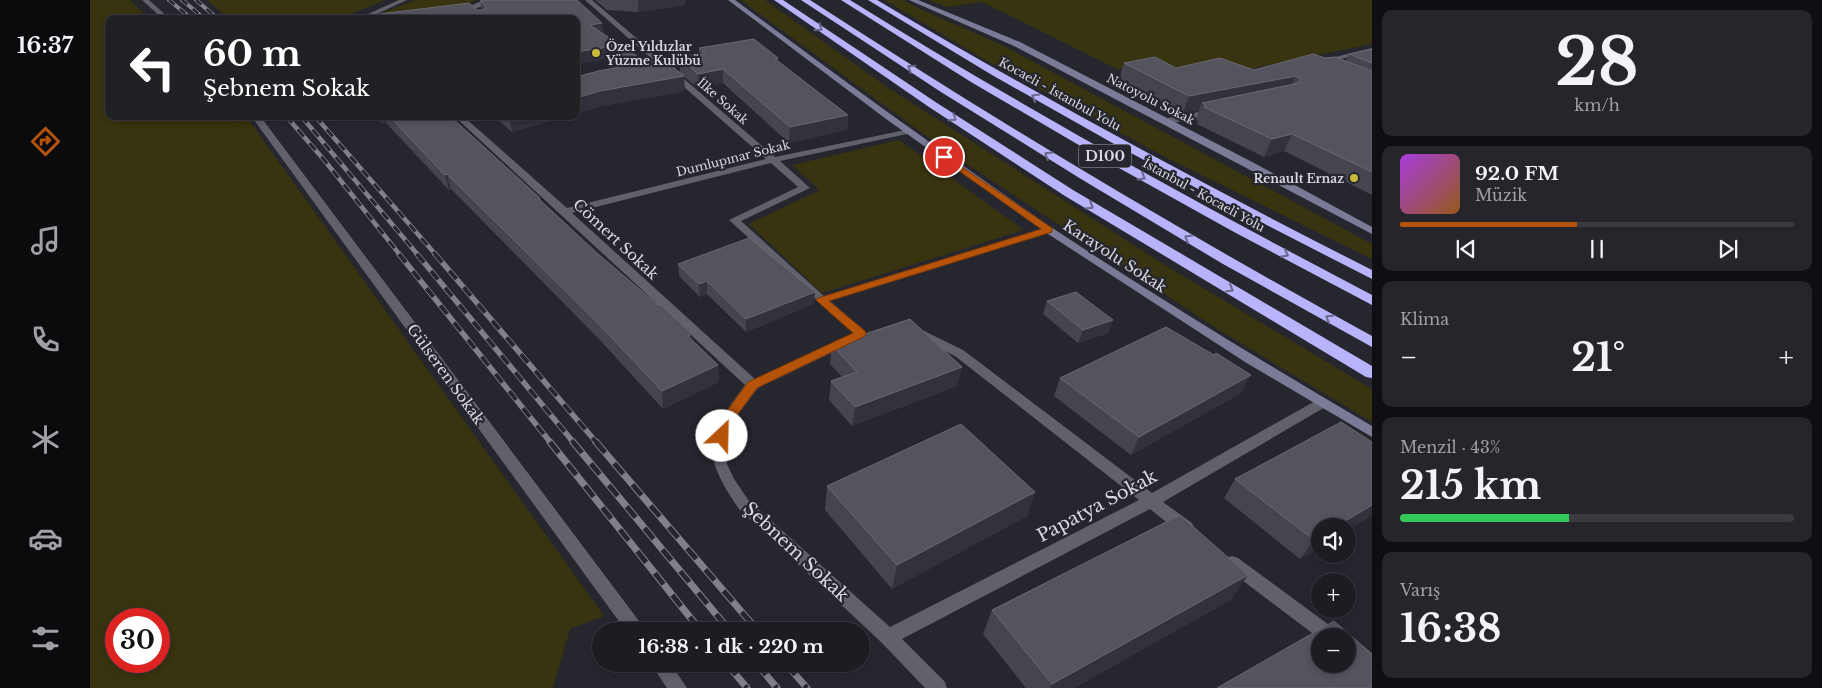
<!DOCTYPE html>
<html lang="tr">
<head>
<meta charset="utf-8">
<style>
	:root { --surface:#1c1c23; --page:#25252b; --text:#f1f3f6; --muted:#a0a1a6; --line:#3a3a41; --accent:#b45309 }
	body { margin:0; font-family:"Libre Baskerville",serif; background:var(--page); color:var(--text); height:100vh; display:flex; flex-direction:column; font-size:19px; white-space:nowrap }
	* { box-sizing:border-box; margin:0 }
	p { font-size:16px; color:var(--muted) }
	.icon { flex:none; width:28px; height:28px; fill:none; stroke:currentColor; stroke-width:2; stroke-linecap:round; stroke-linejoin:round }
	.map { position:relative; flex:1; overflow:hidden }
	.sheet { display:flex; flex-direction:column; gap:10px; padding:10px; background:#0f0f13; width:450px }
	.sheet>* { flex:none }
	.guide { position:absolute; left:15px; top:15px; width:475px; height:105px; border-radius:10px; box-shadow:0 2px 8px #0003,0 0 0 1px var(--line); background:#202124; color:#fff; overflow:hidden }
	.fabs { position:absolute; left:1221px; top:518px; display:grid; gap:10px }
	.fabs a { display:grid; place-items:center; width:45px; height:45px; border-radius:50%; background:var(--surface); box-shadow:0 2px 8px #0003,0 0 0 1px var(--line); font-size:25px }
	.speed { position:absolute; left:15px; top:608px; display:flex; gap:10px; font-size:25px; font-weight:700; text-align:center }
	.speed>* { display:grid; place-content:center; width:65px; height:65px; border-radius:50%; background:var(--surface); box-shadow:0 2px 8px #0003,0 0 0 1px var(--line); line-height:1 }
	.speed .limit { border:8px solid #d22; background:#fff; color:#111 }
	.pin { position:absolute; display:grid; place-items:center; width:42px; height:42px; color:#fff; margin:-21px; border:2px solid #fff; border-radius:50%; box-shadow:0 1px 5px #0007 }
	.me { position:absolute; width:55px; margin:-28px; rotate:24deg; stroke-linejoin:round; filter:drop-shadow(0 0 4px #0008) }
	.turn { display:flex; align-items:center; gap:18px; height:105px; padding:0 15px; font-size:22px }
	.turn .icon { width:65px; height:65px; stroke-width:2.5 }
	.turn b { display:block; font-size:35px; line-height:42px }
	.big { font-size:38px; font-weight:700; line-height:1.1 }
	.sheet .card { flex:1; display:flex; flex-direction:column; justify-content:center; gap:8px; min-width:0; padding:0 18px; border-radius:10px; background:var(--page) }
	.sheet .dial { align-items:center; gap:0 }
	.dial b { font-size:65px; line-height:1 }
	.song { display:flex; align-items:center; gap:15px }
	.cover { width:60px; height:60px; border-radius:8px; background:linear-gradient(135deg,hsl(280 70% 55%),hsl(30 70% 35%)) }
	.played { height:5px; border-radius:2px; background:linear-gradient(90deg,var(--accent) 45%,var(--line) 45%) }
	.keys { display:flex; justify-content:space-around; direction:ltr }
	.heat { display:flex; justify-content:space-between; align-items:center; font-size:28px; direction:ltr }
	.charge { height:8px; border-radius:4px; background:linear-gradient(90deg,#34c759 43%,var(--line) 0) }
	.trip { position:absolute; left:502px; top:622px; width:278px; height:50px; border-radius:25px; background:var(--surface); box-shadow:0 2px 8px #0003,0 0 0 1px var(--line); font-weight:700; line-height:50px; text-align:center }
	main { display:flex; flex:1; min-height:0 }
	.dock { display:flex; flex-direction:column; width:90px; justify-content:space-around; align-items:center; background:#0b0b0e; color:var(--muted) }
	.dock .icon { width:35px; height:35px }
	.dock .current { color:var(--accent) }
	.dock b { font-size:22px; color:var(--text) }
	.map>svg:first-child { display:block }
	.green { fill:#38340f; fill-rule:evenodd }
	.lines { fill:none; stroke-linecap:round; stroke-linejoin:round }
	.street { fill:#61616c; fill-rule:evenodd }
	.secondary { fill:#7b7a97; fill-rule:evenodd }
	.highway { fill:#b7b4fb; fill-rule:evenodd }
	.rail-far3-casing { stroke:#808088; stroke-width:4 }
	.rail-far2-casing { stroke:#808088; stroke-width:4.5 }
	.rail-far1-casing { stroke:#808088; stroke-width:5.5 }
	.rail-casing { stroke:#808088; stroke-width:7 }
	.rail-far3 { stroke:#26262f; stroke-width:2.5; stroke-dasharray:7; stroke-linecap:butt }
	.rail-far2 { stroke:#26262f; stroke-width:3; stroke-dasharray:9; stroke-linecap:butt }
	.rail-far1 { stroke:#26262f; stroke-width:4; stroke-dasharray:11; stroke-linecap:butt }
	.rail { stroke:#26262f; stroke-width:5; stroke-dasharray:14; stroke-linecap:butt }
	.wall { fill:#45444f }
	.shaded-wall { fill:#32313c }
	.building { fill:#55545e; stroke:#696972; fill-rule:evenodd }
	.oneway { stroke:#67668b }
	.route { fill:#b45309; stroke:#753606 }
	.poi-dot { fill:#caba3a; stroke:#26262f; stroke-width:2 }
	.labels { text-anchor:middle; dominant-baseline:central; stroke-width:4.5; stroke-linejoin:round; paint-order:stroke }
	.far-poi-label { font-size:12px; font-weight:bold; fill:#d8d8df; stroke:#26262f; text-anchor:start }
	.far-street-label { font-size:12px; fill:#d8d8df; stroke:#26262f }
	.shield { fill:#26262f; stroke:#a3a3aa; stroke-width:1 }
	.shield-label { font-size:14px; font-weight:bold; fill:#d8d8df }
	.street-label { font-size:15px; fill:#d8d8df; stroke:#26262f }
	.near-street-label { font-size:18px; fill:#d8d8df; stroke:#26262f }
</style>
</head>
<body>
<main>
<nav class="dock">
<b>16:37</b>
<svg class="icon current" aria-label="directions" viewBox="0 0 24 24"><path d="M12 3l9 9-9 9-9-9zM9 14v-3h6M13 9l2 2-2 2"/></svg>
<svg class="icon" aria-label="music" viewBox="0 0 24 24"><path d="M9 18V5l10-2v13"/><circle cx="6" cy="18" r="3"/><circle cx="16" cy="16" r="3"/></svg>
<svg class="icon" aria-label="phone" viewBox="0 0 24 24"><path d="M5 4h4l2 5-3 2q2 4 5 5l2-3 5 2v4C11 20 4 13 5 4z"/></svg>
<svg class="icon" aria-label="climate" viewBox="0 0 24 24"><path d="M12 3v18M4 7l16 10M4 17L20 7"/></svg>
<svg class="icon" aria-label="car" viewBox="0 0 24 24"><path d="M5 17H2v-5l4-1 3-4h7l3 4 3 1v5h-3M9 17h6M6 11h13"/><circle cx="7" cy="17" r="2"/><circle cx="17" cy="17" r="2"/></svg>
<svg class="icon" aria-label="filters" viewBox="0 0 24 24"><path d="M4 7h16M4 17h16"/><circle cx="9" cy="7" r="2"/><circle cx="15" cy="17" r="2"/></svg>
</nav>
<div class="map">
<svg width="1282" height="688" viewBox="0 0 1282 688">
	<rect width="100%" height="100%" fill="#26262f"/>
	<g class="green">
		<path d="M0 0H40L59 19H19V116H144L151 124 146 116H156L514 616 480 629 463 688H0ZM26 619H69V661H26Z"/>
		<path d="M117 0H295L249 19H139Z"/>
		<path d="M326 0H387L376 4 286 15Z"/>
		<path d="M651 0H675L800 89 1078 267 1282 389V422L1129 330 854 149Z"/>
		<path d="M795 0H813L830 9 914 46 1282 244V259L1081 160 899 62Z"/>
		<path d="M838 0H1282V44L1134 74 1115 66 1027 69 892 2 857 7Z"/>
		<path d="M809 140 934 230 732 293 659 224 730 190 702 165Z"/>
	</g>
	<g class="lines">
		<g class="street">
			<path d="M52 0H59L80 19H73Z"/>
			<path d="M309 0H317L276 19H267Z"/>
			<path d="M394 0H402C393 7 374 15 364 9L380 6Z"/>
			<path d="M495 0H502L685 157 820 129V133L817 134 690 161 720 188 651 221 734 296 954 228 958 227 963 230 962 232 740 301 775 331 777 334 775 337 668 388 649 413 642 426 636 446 637 464 644 479 659 501 800 627 1049 500 865 356 822 335 820 332 822 329H830L873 350 1062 493 1227 400H1237L1239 403 1237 406 1073 502 1102 523 1104 528 1102 533 1096 534 1090 533 1060 509 812 639 855 682 857 688H835L792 643 649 509C611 454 615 438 655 385L364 116H373L477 208 676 159ZM681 163 708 187 639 220 763 333 665 379 482 213Z"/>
			<path d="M1282 48V52L1233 63 1229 61Z"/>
			<path d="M1124 109 1128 112 1127 114 1078 124 1074 121 1078 118Z"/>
			<path d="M161 116H170L552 625 555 631H536Z"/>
			<path d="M1142 556 1148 558 1246 630 1249 636H1230V639L1136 568 1134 563 1136 558Z"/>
			<path d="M561 664H581L597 688H577Z"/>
		</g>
		<g class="secondary">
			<path d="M638 0H645C749 77 854 154 961 227 1066 297 1173 362 1282 426V437L1155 362 955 232 796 119Z"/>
			<path d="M819 0H828L930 42 1166 164 1282 227V234L924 46Z"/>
		</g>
		<g class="highway">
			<path d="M684 0H693L847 103 983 190 1282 366V378L1276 377 975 196 839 107Z"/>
			<path d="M711 0H720C903 119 1090 231 1282 336V347L1133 264 991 179 851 92Z"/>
			<path d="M751 0H760C930 106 1105 202 1282 295V305L1144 232 1011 158 881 82Z"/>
			<path d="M778 0H787C949 96 1114 185 1282 270V279L1151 212 1026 145 902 75Z"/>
		</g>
		<g class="rail-far3-casing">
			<g id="rail-far3">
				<path d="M79 0 102 19"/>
				<path d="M92 0 115 19"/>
				<path d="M106 0 128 19"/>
			</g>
		</g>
		<g class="rail-far2-casing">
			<g id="rail-far2">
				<path d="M196 116 235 161 310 255"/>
				<path d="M211 116 328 255"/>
				<path d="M225 116 346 255"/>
			</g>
		</g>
		<g class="rail-far1-casing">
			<g id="rail-far1">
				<path d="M309 254 461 443"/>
				<path d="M327 254 484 443"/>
				<path d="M345 254 507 443"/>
			</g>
		</g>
		<g class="rail-casing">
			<g id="rail">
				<path d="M460 442 611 631"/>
				<path d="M483 442 640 631"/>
				<path d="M506 442 668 631"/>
				<path d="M637 664 657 688"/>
				<path d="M667 664 687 688"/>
				<path d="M696 664 717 688"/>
			</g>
		</g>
		<use href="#rail-far3" class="rail-far3"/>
		<use href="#rail-far2" class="rail-far2"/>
		<use href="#rail-far1" class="rail-far1"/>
		<use href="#rail" class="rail"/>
	</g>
	<g class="wall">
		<path d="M505 0H595V5L548 12 517 10Z"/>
		<path d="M390 1 512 23 513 34 550 64 590 72 589 58 609 55V48L688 58V61L758 115 757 130 699 143 633 83 608 88 594 77 595 91 512 106 521 69 519 59 387 10H392Z"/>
		<path d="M1282 49V195L1194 151 1174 157 1107 124 1108 121 1106 120 1109 110 1093 113 1029 79 1034 63 1086 68 1164 70 1235 58 1256 61 1259 54Z"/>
		<path d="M285 116H360L450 198 451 201 507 253 602 334V340L628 365 629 382 573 409 508 338 361 189 359 190 296 123 293 124Z"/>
		<path d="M403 116H477L422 132Z"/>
		<path d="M588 264 724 304 656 332 617 294 610 297 589 276Z"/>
		<path d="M957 301 1023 320 1018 333 988 343 953 314Z"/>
		<path d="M742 345 872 367 867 386 762 426 739 400 741 381 752 377 740 364Z"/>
		<path d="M970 378 1151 393 1041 455 964 396Z"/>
		<path d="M1282 442V515L1258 530 1230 526V547L1210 559 1134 498 1145 479Z"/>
		<path d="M737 486 945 492 937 516 802 589 735 510Z"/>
		<path d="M1142 599 984 688H936L893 634 902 610Z"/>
	</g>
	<g class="shaded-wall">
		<path d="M548 0H595V5L548 12Z"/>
		<path d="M512 23 513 34 500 25Z"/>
		<path d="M518 47 519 59 486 64V52Z"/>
		<path d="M550 58 551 70 523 75 521 64Z"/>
		<path d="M633 69V83L608 88V74Z"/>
		<path d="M594 76 595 91 512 106 486 114V98L510 91Z"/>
		<path d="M1206 76 1199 92 1117 106 1112 103 1109 110 1093 113 1099 96Z"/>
		<path d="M758 115 757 130 699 143 700 127Z"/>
		<path d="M291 116H295L296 123 293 124Z"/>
		<path d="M420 116H477L422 132 419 117Z"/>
		<path d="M1202 134 1194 151 1174 157 1182 139Z"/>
		<path d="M357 174 361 189 359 190 355 175Z"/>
		<path d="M617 281V294L610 297 609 284Z"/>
		<path d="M725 292 724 304 656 332V319Z"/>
		<path d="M1023 320 1018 333 988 343 993 330Z"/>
		<path d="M602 334 603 350 598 336Z"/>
		<path d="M628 365 629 382 573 409 572 391Z"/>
		<path d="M872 367 867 386 762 426 765 407Z"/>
		<path d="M1161 375 1151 393 1041 455 1049 437Z"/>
		<path d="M945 492 937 516 802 589 807 565Z"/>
		<path d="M1282 505V515L1258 530V526H1247Z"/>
		<path d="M1230 537V547L1210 559 1224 540Z"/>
		<path d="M1158 575 1142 599 984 688H960L962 684Z"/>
	</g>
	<g class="building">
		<path d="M393 0H487L512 23 500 25 550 58 521 64 518 47 486 52V19H290L289 14 379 3 387 10H395L396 7 390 1Z"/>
		<path d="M664 39 688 58 685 59 758 115 700 127 633 69 608 74 589 58 615 54 609 48Z"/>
		<path d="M1282 49V63L1259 54Z"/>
		<path d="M1223 54 1235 58 1245 57 1282 71V172L1202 134 1182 139 1114 107 1117 106 1112 103 1209 83 1211 79 1206 76 1099 96 1034 63 1065 57 1086 68 1130 58 1164 70Z"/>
		<path d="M576 61 594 76 510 91 486 98V77L508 71 559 62Z"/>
		<path d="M299 116H360L450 198 449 199 507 253 568 305 570 304 602 334 598 336 628 365 572 391 506 321 357 174 355 175Z"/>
		<path d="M659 238 725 292 656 319 617 281 609 284 588 264Z"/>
		<path d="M986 292 1023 320 993 330 957 301Z"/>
		<path d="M820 319 872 367 765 407 741 381 767 372 742 345Z"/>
		<path d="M1076 327 1124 355 1126 353 1161 375 1049 437 970 378Z"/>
		<path d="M1251 422 1282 442V505L1247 526H1230V537L1224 540 1145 479Z"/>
		<path d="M871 424 945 492 807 565 737 486Z"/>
		<path d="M1090 515 1158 575 962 684 902 610Z"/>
		<path d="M1244 621 1282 654V688H1127ZM1230 636H1258V664H1230Z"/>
	</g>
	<defs><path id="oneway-chevron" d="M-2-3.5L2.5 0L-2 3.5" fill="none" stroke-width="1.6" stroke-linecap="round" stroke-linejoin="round" transform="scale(1.25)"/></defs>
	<g class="oneway">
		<use href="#oneway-chevron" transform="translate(729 28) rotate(35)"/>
		<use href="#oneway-chevron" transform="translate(821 68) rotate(-147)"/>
		<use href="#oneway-chevron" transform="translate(945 97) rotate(-150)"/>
		<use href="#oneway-chevron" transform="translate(863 118) rotate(34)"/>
		<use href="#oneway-chevron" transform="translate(958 155) rotate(-148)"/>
		<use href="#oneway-chevron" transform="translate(1052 177) rotate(30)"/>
		<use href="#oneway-chevron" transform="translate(1000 206) rotate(32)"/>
		<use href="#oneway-chevron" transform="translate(1098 238) rotate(-150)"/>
		<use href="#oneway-chevron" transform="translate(1195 254) rotate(28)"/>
		<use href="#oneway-chevron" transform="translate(1140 289) rotate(30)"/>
		<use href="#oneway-chevron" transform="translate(1239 318) rotate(-150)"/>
	</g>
	<path class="route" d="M854 155 962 228V232L739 301 775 331 776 334 775 336 667 388 648 414 636 440H627L625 436 628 426 639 408 658 382 763 333 728 302 726 300 728 298 951 229 852 159 850 157Z"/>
	<g class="poi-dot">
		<circle cx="506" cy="53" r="5"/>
		<circle cx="1264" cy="178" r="5"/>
	</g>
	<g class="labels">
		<g class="far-poi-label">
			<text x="516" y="46">Özel Yıldızlar<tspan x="516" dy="14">Yüzme Kulübü</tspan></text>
			<text x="1254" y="178" text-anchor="end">Renault Ernaz</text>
		</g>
		<g class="far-street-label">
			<text transform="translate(970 94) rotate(29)">Kocaeli - İstanbul Yolu</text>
			<text transform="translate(1061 99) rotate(27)">Natoyolu Sokak</text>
			<text transform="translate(633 101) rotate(41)">İlke Sokak</text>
			<text transform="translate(643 158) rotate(-14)">Dumlupınar Sokak</text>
			<text transform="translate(1114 195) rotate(29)">İstanbul - Kocaeli Yolu</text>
		</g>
		<rect class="shield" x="989" y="144.5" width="52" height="23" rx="4"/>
		<g class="shield-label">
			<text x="1015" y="156">D100</text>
		</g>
		<g class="street-label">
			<text transform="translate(526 239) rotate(43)">Cömert Sokak</text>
			<text transform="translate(1025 256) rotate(33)">Karayolu Sokak</text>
			<text transform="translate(356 374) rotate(54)">Gülseren Sokak</text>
		</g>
		<g class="near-street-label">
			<text transform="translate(1007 506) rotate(-28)">Papatya Sokak</text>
			<text transform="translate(706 552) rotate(43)">Şebnem Sokak</text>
		</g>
	</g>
</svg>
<div class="fabs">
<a><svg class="icon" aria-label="sound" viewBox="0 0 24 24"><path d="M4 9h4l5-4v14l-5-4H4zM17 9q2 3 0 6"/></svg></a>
<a>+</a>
<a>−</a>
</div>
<div class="speed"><div class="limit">30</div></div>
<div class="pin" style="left:854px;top:157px;background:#d93025"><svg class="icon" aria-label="arrive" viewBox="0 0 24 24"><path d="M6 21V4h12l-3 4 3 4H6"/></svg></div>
<svg class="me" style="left:632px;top:436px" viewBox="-20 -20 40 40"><circle r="19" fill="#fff"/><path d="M0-13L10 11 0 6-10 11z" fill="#b45309"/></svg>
<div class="trip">16:38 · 1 dk · 220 m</div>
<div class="guide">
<div class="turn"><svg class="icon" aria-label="left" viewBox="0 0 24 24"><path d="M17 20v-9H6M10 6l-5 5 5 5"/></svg><div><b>60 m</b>Şebnem Sokak</div></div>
</div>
</div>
<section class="sheet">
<div class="card dial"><b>28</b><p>km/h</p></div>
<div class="card">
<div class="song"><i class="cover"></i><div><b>92.0 FM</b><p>Müzik</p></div></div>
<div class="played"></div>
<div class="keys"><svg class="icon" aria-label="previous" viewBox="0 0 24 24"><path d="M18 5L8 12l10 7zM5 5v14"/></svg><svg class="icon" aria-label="pause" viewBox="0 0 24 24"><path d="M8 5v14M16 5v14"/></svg><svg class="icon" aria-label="next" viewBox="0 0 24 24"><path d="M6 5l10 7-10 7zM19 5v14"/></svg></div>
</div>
<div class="card"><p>Klima</p>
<div class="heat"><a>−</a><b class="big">21°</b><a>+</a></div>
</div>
<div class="card"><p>Menzil · 43%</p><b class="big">215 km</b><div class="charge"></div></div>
<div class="card"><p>Varış</p><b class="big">16:38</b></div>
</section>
</main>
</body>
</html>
